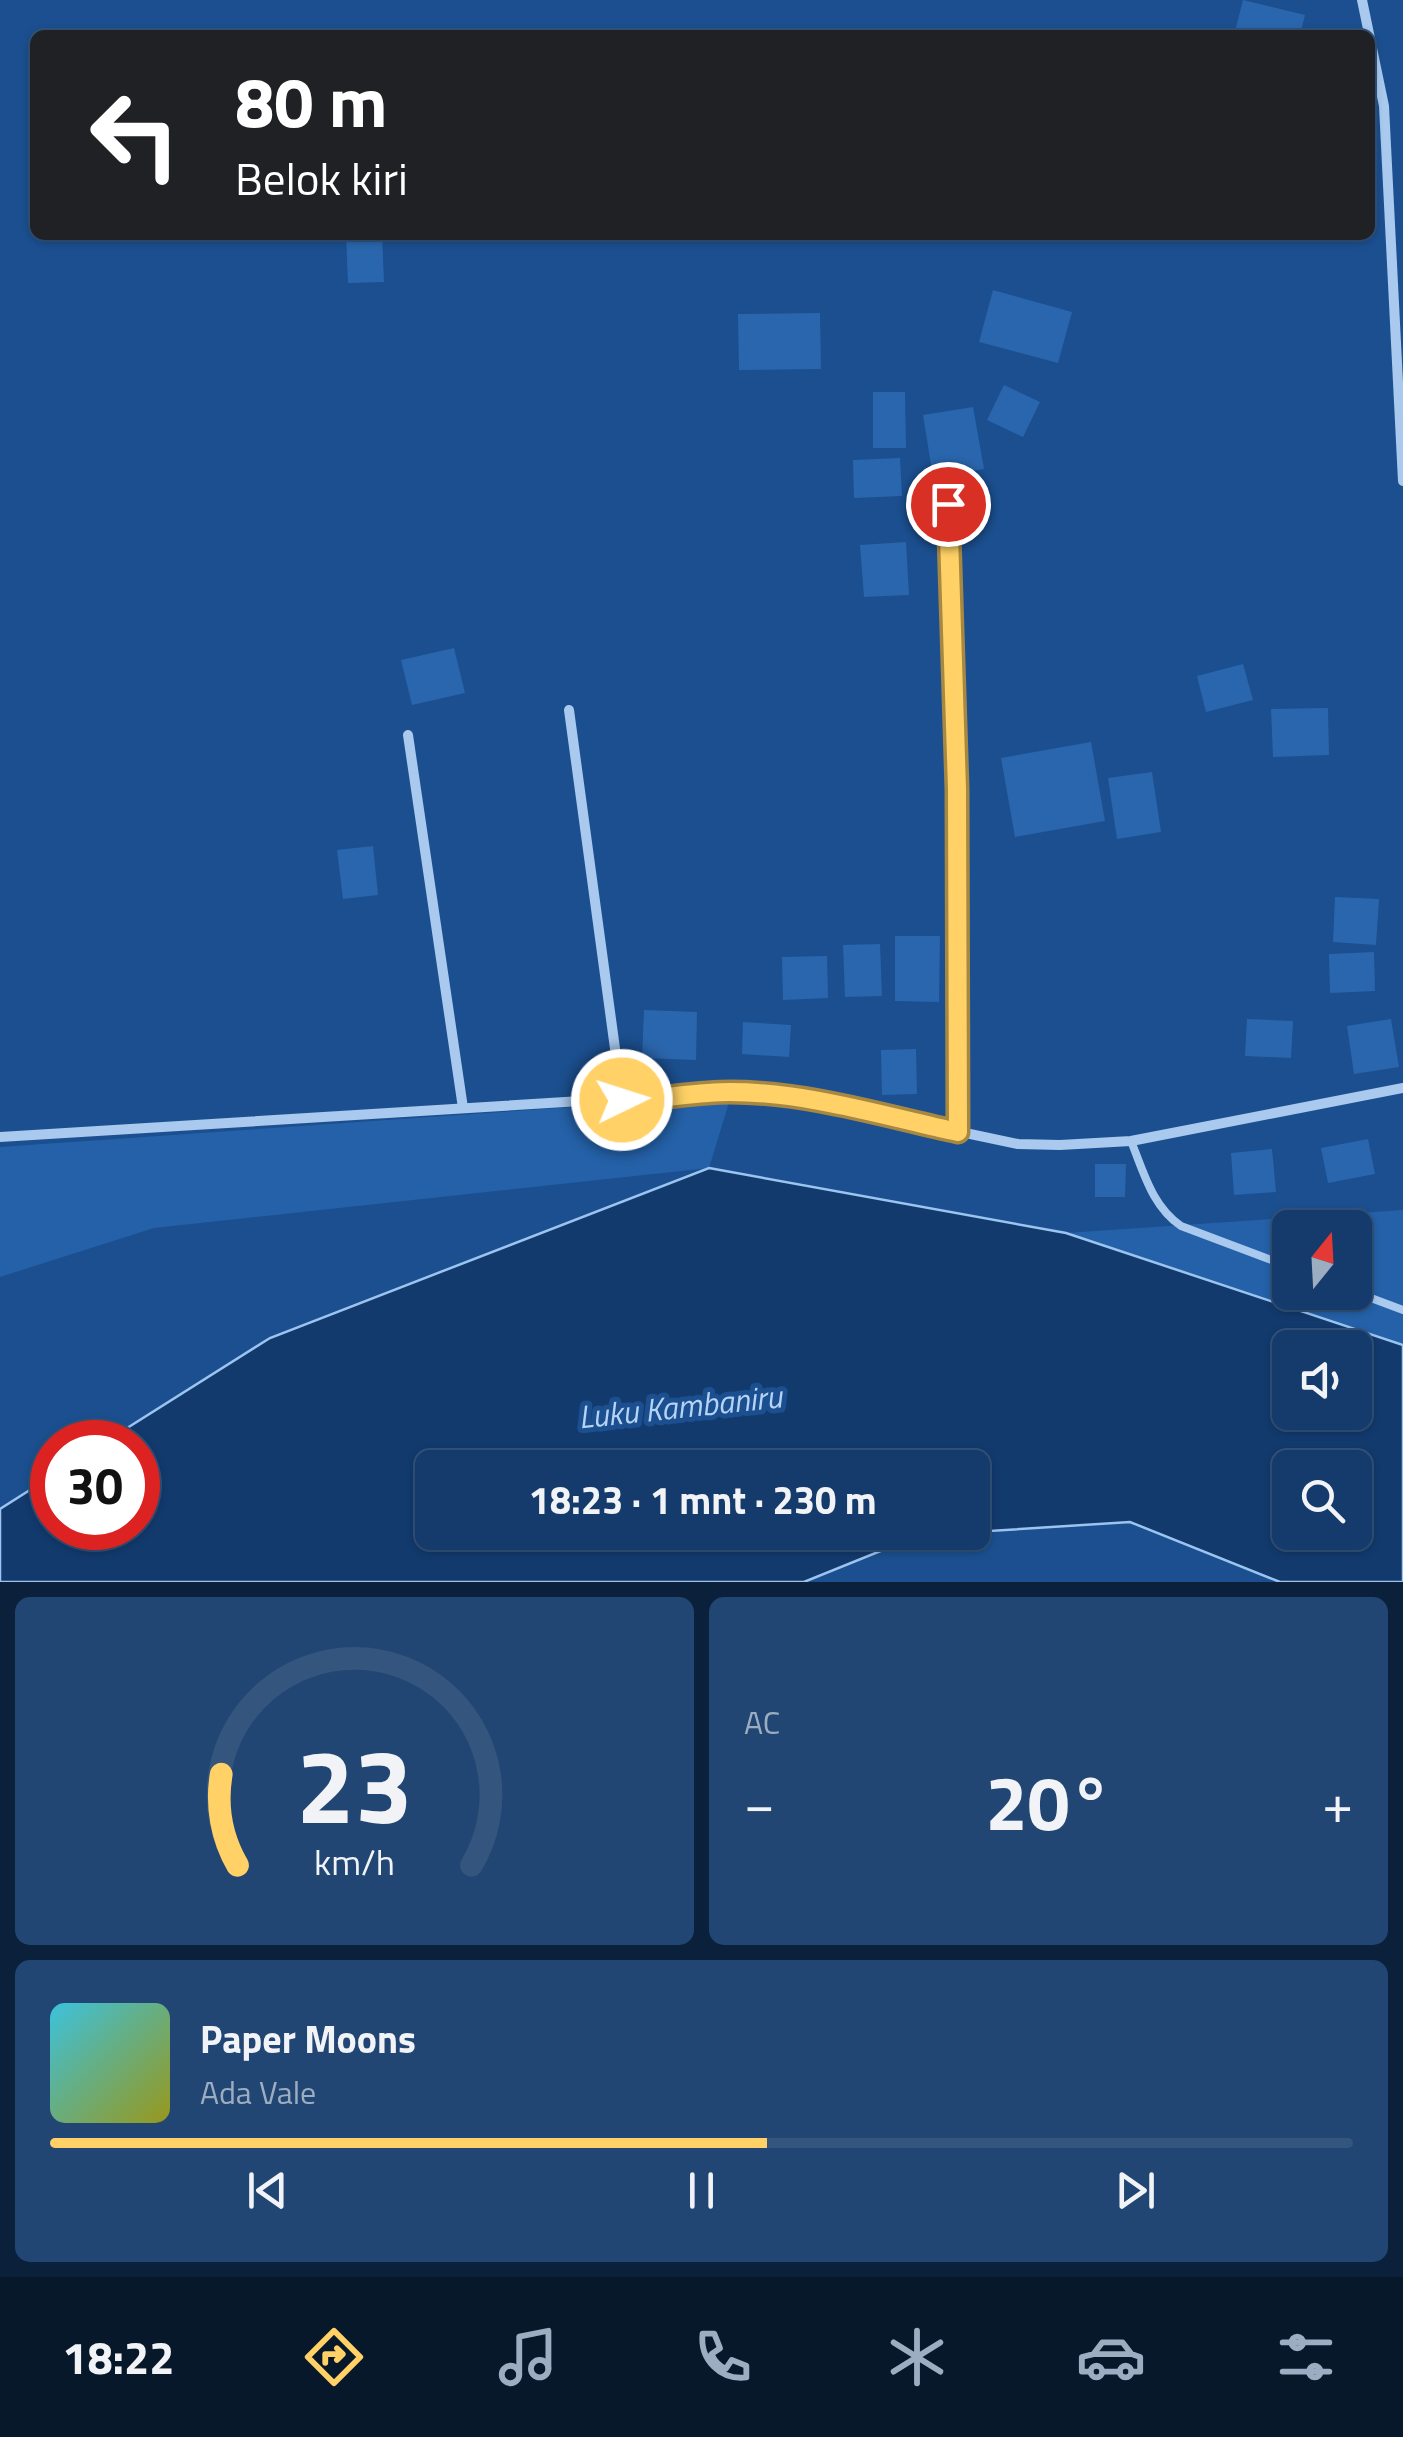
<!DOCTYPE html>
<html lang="id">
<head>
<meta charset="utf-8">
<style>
	:root { --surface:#143b6b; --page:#214673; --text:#f1f3f6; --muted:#9dadc1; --line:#33557e; --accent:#ffd166 }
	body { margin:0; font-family:"Titillium Web",sans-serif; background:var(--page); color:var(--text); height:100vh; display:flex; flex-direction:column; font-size:38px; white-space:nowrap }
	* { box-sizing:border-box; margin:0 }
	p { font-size:32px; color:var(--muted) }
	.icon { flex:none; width:55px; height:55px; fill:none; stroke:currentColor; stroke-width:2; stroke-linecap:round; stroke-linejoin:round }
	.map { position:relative; height:1582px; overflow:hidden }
	.details { display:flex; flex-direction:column; gap:15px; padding:15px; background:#0b203b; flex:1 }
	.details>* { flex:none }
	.guide { position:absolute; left:30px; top:30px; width:1345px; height:210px; border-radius:15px; box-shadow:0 2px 8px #0004,0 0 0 2px var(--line); background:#202124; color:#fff; overflow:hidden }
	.needle { width:65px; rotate:18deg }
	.fabs { position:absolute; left:1272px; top:1210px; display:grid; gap:20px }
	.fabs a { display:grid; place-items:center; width:100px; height:100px; border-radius:15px; background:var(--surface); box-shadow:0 2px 8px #0004,0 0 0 2px var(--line); font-size:50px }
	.speed { position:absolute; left:30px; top:1420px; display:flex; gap:20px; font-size:50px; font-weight:700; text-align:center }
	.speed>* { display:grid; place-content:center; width:130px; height:130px; border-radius:50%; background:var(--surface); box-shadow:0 2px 8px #0004,0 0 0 2px var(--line); line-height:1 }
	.speed .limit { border:15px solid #d22; background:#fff; color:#111 }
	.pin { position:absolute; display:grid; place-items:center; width:85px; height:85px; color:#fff; margin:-42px; border:5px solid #fff; border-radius:50%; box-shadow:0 2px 10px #0007 }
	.me { position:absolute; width:110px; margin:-55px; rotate:86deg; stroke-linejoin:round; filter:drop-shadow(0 0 8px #0008) }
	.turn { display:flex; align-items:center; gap:35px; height:210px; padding:0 40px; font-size:45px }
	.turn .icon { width:130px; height:130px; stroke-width:2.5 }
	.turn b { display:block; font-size:70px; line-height:85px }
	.big { font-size:75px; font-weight:700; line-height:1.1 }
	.details .card { flex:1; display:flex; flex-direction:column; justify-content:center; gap:15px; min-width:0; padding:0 35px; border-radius:15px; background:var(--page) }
	.details .dial { align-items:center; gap:0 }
	.dial svg { height:260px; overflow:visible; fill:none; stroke:var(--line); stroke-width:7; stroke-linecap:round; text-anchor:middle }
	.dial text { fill:var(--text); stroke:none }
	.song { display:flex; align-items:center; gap:30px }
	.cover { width:120px; height:120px; border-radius:15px; background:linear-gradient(135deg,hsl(190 70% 55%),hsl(60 70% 35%)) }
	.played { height:10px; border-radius:5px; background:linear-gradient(90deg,var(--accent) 55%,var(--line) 55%) }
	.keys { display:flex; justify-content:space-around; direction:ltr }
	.heat { display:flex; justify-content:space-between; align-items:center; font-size:55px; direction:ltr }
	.details .tiles { flex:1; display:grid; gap:15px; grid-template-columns:1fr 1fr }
	.card:last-child { grid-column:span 2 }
	.trip { position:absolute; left:415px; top:1450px; width:575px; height:100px; border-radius:15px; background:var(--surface); box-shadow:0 2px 8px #0004,0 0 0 2px var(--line); font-weight:700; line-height:100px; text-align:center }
	.tab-bar { display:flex; height:160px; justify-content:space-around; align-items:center; background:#08182b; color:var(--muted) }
	.tab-bar .icon { width:70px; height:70px }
	.tab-bar .selected { color:var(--accent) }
	.tab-bar b { font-size:45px; color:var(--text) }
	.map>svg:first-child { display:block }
	.green { fill:#2461a8; fill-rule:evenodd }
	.water { fill:#123a6d; stroke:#9cc4f0; stroke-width:2.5; fill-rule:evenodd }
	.building { fill:#2a66ad }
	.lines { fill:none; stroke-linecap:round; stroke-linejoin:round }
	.lane { stroke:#a9c9ee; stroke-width:8 }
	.street { stroke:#a9c9ee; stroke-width:10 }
	.route-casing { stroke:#a68842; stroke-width:25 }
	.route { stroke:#ffd166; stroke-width:18 }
	.labels { text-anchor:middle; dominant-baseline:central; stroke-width:10; stroke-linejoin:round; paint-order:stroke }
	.water-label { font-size:32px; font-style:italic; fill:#b5d3f5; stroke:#1b4f8f }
</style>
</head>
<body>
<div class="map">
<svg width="1403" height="1582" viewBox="0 0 1403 1582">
	<rect width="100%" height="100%" fill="#1b4f8f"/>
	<g class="green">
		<path d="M731 1096 709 1168 154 1228 0 1277V1147Z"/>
		<path d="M1403 1210V1345L1066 1233ZM1290 1228H1355V1292H1290Z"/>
	</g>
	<path class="water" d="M709 1168 1066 1233 1403 1345V1582H1280L1130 1522 973 1532 972 1468H432V1532L960 1533 920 1535 804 1582H0V1509L52 1476V1528H138V1442H105L270 1338ZM1290 1348H1355V1412H1290ZM1290 1468H1355V1532H1290Z"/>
	<g class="building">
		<path d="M1243 0 1305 15 1300 35H1234Z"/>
		<path d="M346 235H382L384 282 348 283Z"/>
		<path d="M993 290 1072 312 1058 363 979 342Z"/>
		<path d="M820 313 821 369 739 370 738 314Z"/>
		<path d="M1004 385 1040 402 1023 437 987 420Z"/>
		<path d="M873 392H905L906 448H873Z"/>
		<path d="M973 407 984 469 933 477 923 415Z"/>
		<path d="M900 458 902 496 854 498 853 460Z"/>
		<path d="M906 542 909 595 864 597 860 545Z"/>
		<path d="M454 648 465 693 412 705 401 660Z"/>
		<path d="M1243 664 1253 700 1206 712 1197 676Z"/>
		<path d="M1328 708 1329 755 1273 757 1271 709Z"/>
		<path d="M1091 742 1105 821 1015 837 1001 758Z"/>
		<path d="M1152 772 1161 832 1117 839 1108 778Z"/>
		<path d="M373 846 378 895 343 899 337 850Z"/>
		<path d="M1335 897 1379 899 1376 945 1333 942Z"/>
		<path d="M895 936H940L939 1002 895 1001Z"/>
		<path d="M880 944 882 996 845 997 843 945Z"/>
		<path d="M1374 952 1375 991 1330 993 1329 954Z"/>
		<path d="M827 956 828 998 783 1000 782 957Z"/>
		<path d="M644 1010 697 1012 696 1060 642 1058Z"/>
		<path d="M1247 1019 1293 1021 1291 1058 1245 1056Z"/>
		<path d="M1391 1019 1399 1067 1354 1074 1347 1026Z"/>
		<path d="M743 1022 791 1025 789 1057 742 1054Z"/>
		<path d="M916 1049 917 1094 882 1095 881 1050Z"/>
		<path d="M1368 1139 1375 1174 1328 1183 1321 1148Z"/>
		<path d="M1272 1149 1276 1192 1234 1195 1231 1153Z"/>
		<path d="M1095 1164H1126L1125 1197H1095Z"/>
	</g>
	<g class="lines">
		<g class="lane">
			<path d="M1131 1141C1144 1173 1152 1206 1181 1226L1290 1267"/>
			<path d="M1355 1292 1403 1310"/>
		</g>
		<g class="street">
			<path d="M1362 0 1384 106 1403 481"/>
			<path d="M948 504 957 789 958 1132"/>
			<path d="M569 710 622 1100"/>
			<path d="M408 735 463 1108"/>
			<path d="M0 1137 728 1092 800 1098 1018 1144 1060 1145 1131 1141 1403 1088"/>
		</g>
	</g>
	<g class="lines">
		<g class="route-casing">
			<path id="route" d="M622 1100C658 1100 694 1092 730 1092 807 1092 884 1116 958 1132L957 789 948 504"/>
		</g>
		<use href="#route" class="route"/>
	</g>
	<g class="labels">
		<g class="water-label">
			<text transform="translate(680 1406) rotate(-6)">Luku Kambaniru</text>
		</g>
	</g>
</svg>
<div class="fabs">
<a><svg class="needle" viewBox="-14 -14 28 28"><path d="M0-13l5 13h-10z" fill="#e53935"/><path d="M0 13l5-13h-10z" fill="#9dadc1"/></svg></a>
<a><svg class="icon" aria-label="sound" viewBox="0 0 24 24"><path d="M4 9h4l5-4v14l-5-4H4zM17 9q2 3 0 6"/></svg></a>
<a><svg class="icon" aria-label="search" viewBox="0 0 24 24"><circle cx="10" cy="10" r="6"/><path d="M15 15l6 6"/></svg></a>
</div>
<div class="speed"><div class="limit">30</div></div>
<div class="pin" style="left:948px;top:504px;background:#d93025"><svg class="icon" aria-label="arrive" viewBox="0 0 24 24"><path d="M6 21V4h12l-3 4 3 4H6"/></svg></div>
<svg class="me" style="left:622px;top:1100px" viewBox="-20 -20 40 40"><circle r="17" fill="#ffd166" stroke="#fff" stroke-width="3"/><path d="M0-11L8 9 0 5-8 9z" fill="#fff"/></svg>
<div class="trip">18:23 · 1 mnt · 230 m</div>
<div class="guide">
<div class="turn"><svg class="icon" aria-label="left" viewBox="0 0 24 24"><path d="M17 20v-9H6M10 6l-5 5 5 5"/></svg><div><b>80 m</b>Belok kiri</div></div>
</div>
</div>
<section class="details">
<div class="tiles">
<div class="card dial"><svg viewBox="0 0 100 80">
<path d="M14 69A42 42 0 1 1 86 69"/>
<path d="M14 69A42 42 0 0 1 9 41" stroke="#ffd166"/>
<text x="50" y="56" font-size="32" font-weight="700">23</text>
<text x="50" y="72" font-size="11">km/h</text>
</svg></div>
<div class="card"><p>AC</p>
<div class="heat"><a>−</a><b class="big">20°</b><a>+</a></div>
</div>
<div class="card">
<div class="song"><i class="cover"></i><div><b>Paper Moons</b><p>Ada Vale</p></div></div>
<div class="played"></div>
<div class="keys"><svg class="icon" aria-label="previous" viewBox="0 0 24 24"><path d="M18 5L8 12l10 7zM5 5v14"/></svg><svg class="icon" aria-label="pause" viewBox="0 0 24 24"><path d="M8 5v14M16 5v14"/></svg><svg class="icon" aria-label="next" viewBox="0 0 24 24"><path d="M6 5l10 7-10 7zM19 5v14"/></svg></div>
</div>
</div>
</section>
<nav class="tab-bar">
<b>18:22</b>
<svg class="icon selected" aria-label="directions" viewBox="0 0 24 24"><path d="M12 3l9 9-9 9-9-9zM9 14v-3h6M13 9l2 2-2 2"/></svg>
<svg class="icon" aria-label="music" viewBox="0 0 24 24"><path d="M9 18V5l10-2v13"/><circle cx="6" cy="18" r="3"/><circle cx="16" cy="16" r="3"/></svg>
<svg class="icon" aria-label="phone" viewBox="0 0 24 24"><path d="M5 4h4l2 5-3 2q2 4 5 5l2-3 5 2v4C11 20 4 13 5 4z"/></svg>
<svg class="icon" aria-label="climate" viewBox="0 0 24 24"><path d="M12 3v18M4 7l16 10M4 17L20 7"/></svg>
<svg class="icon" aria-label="car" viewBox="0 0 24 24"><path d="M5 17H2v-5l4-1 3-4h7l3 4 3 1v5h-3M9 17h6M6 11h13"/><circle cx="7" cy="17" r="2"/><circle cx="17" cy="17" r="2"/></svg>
<svg class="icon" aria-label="filters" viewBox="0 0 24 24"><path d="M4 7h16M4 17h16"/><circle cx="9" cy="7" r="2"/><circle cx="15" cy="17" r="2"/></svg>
</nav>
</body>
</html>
